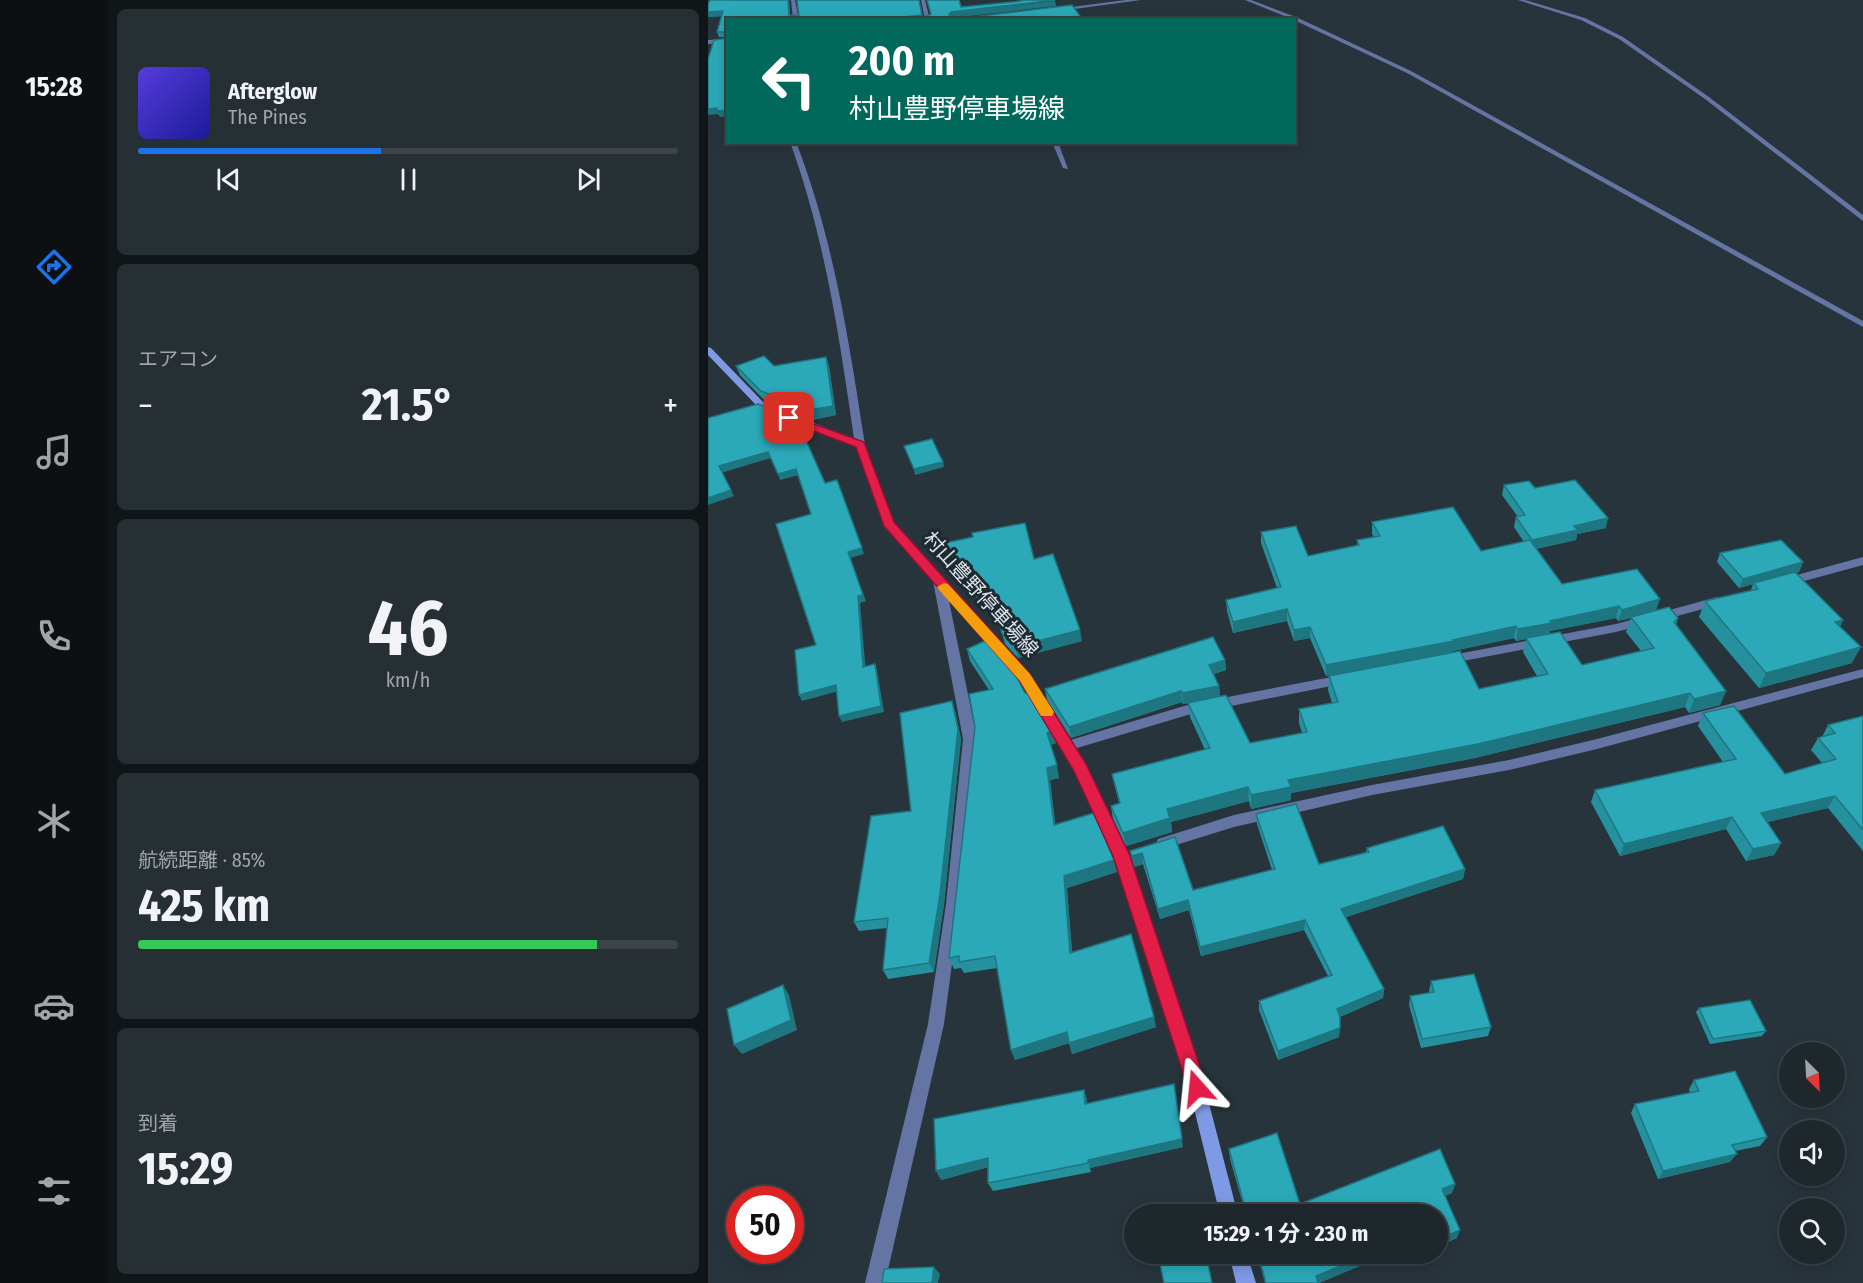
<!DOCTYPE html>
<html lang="ja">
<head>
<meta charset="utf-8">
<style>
	:root { --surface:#1e272c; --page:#262f34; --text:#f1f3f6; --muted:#a1a5a9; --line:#3c4448; --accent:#1a73e8 }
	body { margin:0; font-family:"Fira Sans Condensed","Noto Sans JP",sans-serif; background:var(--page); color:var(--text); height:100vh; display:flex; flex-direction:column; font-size:22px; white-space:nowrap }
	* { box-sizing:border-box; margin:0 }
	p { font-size:20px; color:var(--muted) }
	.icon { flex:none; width:33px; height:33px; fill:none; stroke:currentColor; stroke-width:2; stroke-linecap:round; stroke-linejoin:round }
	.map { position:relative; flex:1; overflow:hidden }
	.side { display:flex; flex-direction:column; gap:9px; padding:9px; background:#101518; width:600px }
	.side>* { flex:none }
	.banner { position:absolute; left:18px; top:18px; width:570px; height:126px; border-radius:0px; box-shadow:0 3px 15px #0003,0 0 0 2px var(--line); background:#00695c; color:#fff; overflow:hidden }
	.needle { width:39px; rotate:156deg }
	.controls { position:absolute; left:1071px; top:1042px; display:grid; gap:12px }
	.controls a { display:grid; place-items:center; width:66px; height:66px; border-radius:50%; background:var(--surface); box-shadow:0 3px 15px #0003,0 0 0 2px var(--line); font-size:30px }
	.speed { position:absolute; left:18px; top:1186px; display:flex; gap:12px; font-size:30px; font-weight:700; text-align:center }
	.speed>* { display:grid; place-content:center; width:78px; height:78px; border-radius:50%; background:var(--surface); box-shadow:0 3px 15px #0003,0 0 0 2px var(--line); line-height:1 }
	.speed .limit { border:9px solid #d22; background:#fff; color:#111 }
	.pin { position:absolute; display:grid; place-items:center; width:51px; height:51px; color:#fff; margin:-26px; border-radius:12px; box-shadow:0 3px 9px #0006 }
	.me { position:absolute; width:66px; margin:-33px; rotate:342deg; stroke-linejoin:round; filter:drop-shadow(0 0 4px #0008) }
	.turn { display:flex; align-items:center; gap:21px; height:126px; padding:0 24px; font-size:27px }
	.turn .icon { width:78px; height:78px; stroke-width:2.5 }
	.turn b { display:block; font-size:42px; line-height:51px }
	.big { font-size:45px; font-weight:700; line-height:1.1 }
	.side .widget { flex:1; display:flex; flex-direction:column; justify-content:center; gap:9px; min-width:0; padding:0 21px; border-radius:9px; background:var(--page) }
	.side .dial { align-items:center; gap:0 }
	.dial b { font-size:78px; line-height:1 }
	.song { display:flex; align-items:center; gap:18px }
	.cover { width:72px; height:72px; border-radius:9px; background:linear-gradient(135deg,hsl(250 70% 55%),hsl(240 70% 35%)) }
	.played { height:6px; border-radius:3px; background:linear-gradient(90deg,var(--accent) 45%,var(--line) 45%) }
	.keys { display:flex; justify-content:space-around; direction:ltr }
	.heat { display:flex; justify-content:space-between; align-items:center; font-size:33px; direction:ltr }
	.charge { height:9px; border-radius:4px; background:linear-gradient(90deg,#34c759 85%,var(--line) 0) }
	.trip { position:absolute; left:416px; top:1204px; width:324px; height:60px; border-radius:30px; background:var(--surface); box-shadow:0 3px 15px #0003,0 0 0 2px var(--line); font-weight:700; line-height:60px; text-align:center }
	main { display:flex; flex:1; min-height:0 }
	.menu { display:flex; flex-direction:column; width:108px; justify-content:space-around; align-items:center; background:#0c1012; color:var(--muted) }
	.menu .icon { width:42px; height:42px }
	.menu .active { color:var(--accent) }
	.menu b { font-size:27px; color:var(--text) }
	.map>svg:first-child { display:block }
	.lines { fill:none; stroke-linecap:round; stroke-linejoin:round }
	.service { fill:#6475a4; fill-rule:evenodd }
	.minor { fill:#6475a4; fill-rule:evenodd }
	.tertiary { fill:#6475a4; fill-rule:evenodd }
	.secondary { fill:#7f9ae4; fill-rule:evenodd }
	.wall { fill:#25919e; fill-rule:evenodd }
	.shaded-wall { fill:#1e7681 }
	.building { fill:#2ba9b8; stroke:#1e7681; stroke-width:1.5 }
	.route { fill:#e11d48; stroke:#92132f; stroke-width:1.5 }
	.slow { fill:#f59e0b }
	.labels { text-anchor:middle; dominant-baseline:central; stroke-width:6; stroke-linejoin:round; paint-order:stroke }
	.street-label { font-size:20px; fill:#dde4e9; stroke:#1e2a31 }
</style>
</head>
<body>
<main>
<nav class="menu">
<b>15:28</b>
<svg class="icon active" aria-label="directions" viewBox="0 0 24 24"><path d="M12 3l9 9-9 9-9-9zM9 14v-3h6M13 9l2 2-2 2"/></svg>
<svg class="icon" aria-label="music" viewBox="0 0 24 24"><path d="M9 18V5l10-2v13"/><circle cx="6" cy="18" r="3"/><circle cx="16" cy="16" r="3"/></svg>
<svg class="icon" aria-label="phone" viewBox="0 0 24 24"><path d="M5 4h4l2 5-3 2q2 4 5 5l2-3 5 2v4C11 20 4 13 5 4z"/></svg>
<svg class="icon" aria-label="climate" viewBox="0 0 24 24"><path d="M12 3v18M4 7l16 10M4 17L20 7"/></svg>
<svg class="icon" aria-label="car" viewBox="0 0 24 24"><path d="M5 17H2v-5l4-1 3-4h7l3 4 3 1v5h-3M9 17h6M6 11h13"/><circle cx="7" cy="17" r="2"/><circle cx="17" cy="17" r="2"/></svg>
<svg class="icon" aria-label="filters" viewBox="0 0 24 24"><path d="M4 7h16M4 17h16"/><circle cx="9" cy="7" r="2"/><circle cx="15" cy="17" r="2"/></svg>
</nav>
<section class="side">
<div class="widget">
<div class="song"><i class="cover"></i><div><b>Afterglow</b><p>The Pines</p></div></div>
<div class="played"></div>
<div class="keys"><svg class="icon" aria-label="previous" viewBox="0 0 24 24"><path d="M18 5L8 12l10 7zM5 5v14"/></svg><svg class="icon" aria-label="pause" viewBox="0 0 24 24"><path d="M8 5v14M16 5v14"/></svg><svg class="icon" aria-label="next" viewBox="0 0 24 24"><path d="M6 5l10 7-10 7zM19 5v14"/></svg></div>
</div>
<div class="widget"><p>エアコン</p>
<div class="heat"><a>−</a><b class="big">21.5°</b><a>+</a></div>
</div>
<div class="widget dial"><b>46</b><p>km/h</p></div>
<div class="widget"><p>航続距離 · 85%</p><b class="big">425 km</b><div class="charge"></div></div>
<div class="widget"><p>到着</p><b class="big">15:29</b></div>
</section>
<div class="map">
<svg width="1155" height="1283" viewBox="0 0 1155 1283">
	<rect width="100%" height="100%" fill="#28343b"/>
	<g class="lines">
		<g class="service">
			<path d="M213 0H217L222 20H217Z"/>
			<path d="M1155 557V565L1078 586 1072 582 1074 579Z"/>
			<path d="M1009 597 1015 601 1013 604 951 621 945 617 947 614Z"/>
			<path d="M934 617 938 618 940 621 938 624 908 632 739 664 733 660 739 656 908 624Z"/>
			<path d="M634 675 638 677 640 680 638 683 483 714 359 751 354 750 352 746 354 742 359 741 483 704Z"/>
		</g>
		<g class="minor">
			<path d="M418 0H433L351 11 348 9Z"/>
			<path d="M537 0H543L588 17 703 71 1155 321V327L699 73 586 20Z"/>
			<path d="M810 0H817L877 18 915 37 1001 97 1155 215V221L997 99 911 39 873 20Z"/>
			<path d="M20 39V43L0 44V40Z"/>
			<path d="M344 142H350L360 169 355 168Z"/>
			<path d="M231 577 237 581 269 739 252 904 236 1024 177 1283H157L220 1024 238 904 255 739 225 581Z"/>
			<path d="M1155 669V677L889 749 801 770 664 795 526 827 455 849 450 847 448 843 450 839 526 815 664 785 801 760 889 739Z"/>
		</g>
		<g class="tertiary">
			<path d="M83 0H87L91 20H85Z"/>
			<path d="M82 142H88C126 240 141 342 157 445L152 448 147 445C132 342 118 241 82 142Z"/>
		</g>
		<g class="secondary">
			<path d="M0 347 3 348 55 402 155 443 185 522 321 674 379 768 420 856 497 1088 530 1215H512L481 1088 406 856 366 770 313 680 176 525 148 447 49 406 0 355Z"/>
			<path d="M521 1254H539L548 1283H528Z"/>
		</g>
	</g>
	<g class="wall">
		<path d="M2 0H81L82 15 91 16 89 0H211L215 20H20V37H11L9 32 14 16 0 17V4Z"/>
		<path d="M118 357 121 366 128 415 104 420 56 400 32 375 28 366H66Z"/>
		<path d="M796 485 827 488 898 528 869 534 868 540 828 549 854 584 949 611 970 618 968 625 1018 691 1012 705 981 713 977 707 767 758 583 793V800L543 809 541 801 463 822 464 832 418 846 405 820 403 806 411 803 404 774 497 750 482 717 480 703 475 704 474 702 363 738 339 700 337 689 517 660 518 670 506 674 511 686 512 696 542 743 594 733 591 723V709L624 703 620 690 621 676 669 667 618 676 602 638 586 641 579 621 525 633 519 611 518 600 569 588 553 543V532L600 556 649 546V540L666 537 664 534V522L773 551 816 542 806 527 808 517H810L794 495ZM908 618 910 621 923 618 918 632 933 651 874 665 841 634 842 631ZM806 638 808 641 818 639 815 652 829 676 771 689 744 652 745 651Z"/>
		<path d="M228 545 326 559 374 641 310 658 297 644 283 595 269 598 231 555Z"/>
		<path d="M1012 553 1095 562 1091 572 1088 573 1135 620 1132 626 1144 663 1051 688 991 617 997 601 1043 590 1045 584 1031 588 1009 562Z"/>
		<path d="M259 649 317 693 348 743 342 745 351 778 342 780 347 825 409 872 359 888 364 952 448 1027 364 1054 361 1043 307 1060 303 1050 289 968 256 973 253 968 246 969 241 958 281 690 262 661Z"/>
		<path d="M247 711 253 739 236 904 226 972 180 979 175 970 179 928 151 931 146 922 203 811Z"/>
		<path d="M995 713 1077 774 1114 763 1103 750 1110 738 1114 737 1120 725 1155 716V851L1120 808 1059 822 1073 843 1066 855 1038 861 1018 829 912 856 883 802 887 790 1015 762 990 726Z"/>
		<path d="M548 814 611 864 658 852 659 848 757 869 755 879 638 917 676 989 675 998 632 1017 631 1037 570 1060 551 1010V1001L620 976 596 930 493 956 481 910 452 919 435 864 426 867 422 851 467 837 485 890 564 870 549 824Z"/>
		<path d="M723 981 783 1027 780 1036 713 1048 701 1005 702 996 722 993 721 991Z"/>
		<path d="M991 1008 1058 1031 1054 1036 1002 1044 988 1012Z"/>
		<path d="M986 1080 1059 1137 1052 1146 1027 1151 1022 1162 950 1179 923 1113 927 1104 982 1093 981 1089Z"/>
		<path d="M376 1090 379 1103 475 1147 382 1168 383 1172 285 1191 280 1183V1167L233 1180Z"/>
		<path d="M521 1149 592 1204 747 1184 744 1193 737 1196 749 1238 729 1247V1215H538L522 1159Z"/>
		<path d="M549 1254H680L611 1283H557Z"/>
	</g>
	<g class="shaded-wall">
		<path d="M347 1 348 6 244 18 241 15 243 12Z"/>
		<path d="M15 11 17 16 0 17V12Z"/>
		<path d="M214 15 215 20H170Z"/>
		<path d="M9 108 20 110V116L12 117 10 114 0 115V109Z"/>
		<path d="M118 357 121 366 128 415 104 420 101 410Z"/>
		<path d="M60 452 63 458 13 473 11 466Z"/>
		<path d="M235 462 236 467 207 475 206 469Z"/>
		<path d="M88 469 91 475 72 480 70 474Z"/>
		<path d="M23 490 26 496 0 505V498Z"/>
		<path d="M900 518 898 528 869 534 868 540 822 550 824 540 866 526Z"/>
		<path d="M154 548 156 554 142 558 158 601 152 603 158 673 155 667 140 552Z"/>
		<path d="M1095 562 1091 572 1046 584V583L1045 584 1031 588 1035 579Z"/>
		<path d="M280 584 283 595 269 598 266 588Z"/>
		<path d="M952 599 948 611 910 621 914 610Z"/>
		<path d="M911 606 908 618 842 631 841 634 808 641 810 629 842 621Z"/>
		<path d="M579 609V621L525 633V622Z"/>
		<path d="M1135 620 1127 635V622Z"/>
		<path d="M808 626 806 638 745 651 744 653 618 676V665Z"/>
		<path d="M602 627V638L586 641V630Z"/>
		<path d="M372 630 374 641 310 658 307 647Z"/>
		<path d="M1153 647 1144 663 1051 688 1058 673Z"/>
		<path d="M517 660 518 670 502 675 501 665Z"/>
		<path d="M167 664 169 670 176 712 134 722 131 716Z"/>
		<path d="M128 685 131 691 94 701 91 695Z"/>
		<path d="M511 686 512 696 475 704 474 693Z"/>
		<path d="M473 691 474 702 363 738 361 727Z"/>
		<path d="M1018 691 1012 705 981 713 986 699Z"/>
		<path d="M982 693 977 707 767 758 583 793V800L543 809V795L580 780Z"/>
		<path d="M244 701 247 711 253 739 236 904 226 972 221 963Z"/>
		<path d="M345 731 348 743 342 745 339 733Z"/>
		<path d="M349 765 351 778 342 780 349 837 346 825 339 768Z"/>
		<path d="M540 787 541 801 463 822 464 832 418 846 415 833 459 809Z"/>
		<path d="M1127 796 1120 808 1047 825 1053 813Z"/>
		<path d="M1024 817 1018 829 912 856 916 844Z"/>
		<path d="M1073 843 1066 855 1038 861 1045 849Z"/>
		<path d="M434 853 435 864 426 867 424 856Z"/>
		<path d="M406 860 409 872 359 888 365 964 362 953 356 876Z"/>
		<path d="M757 869 755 879 632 919 633 909Z"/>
		<path d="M480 900 481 910 452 919 450 909Z"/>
		<path d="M597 920 596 930 493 956 492 947Z"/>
		<path d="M75 985 81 995 89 1030 34 1054 26 1045Z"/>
		<path d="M676 989 675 998 628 1018 629 1009Z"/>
		<path d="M446 1017 448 1027 364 1054 361 1043Z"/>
		<path d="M632 1028 631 1037 570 1060V1051Z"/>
		<path d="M359 1032 362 1043 307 1060 303 1050Z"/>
		<path d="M466 1084 475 1147 382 1168 383 1172 380 1160Z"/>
		<path d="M376 1090 379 1099V1112L377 1104Z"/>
		<path d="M1029 1154 1022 1162 950 1179 955 1171Z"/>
		<path d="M280 1158 285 1166 233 1180 228 1171Z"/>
		<path d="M747 1184 744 1193 731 1198 734 1189Z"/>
		<path d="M752 1230 749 1238 729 1247V1240Z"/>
		<path d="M662 1254H680L611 1283H608V1276Z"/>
		<path d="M701 1254H713L700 1259Z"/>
		<path d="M226 1267 232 1274 230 1283H224Z"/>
	</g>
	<g class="building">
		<path d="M2 0H80L81 15 91 16 89 0H211L214 15 170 20H20V32H9L15 11 0 12V4Z"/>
		<path d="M219 0H251L253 7 314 1 313 0H347L243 12 241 15 243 17H264L364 5 375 20H217V17L223 14Z"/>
		<path d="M20 38V110L9 111V108L0 109V59L6 40Z"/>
		<path d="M56 356 66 366 118 357 125 406 101 410 53 391 28 366Z"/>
		<path d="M50 404 89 420 117 483 129 480 154 548 140 552 155 595 150 596 155 667 167 664 173 706 131 716 128 685 91 695 87 650 108 645 68 524 103 514 88 469 70 474 60 452 11 466 23 490 0 498V418Z"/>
		<path d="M224 439 235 462 206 469 196 446Z"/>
		<path d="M867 480 900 518 866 526 870 530 824 540 808 517 817 515 796 485 821 481 827 488Z"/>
		<path d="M745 507 773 551 822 540 854 584 929 569 952 599 914 610 911 606 842 621 844 623 810 629 808 626 745 640 746 641 618 665 602 627 586 630 579 609 525 622 518 600 573 587 553 532 588 526 600 556 651 545 649 540 672 536 664 522Z"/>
		<path d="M317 523 326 559 345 554 372 630 307 647 294 633 280 584 266 588 228 545 265 537 264 533Z"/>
		<path d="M1073 540 1095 562 1035 579 1012 553Z"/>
		<path d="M1087 572 1135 620 1127 622 1153 647 1058 673 997 601 1050 589 1046 583Z"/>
		<path d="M961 607 970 618 966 622 1018 691 986 699 982 693 770 744 580 780 583 787 543 795 540 787 459 809 462 818 415 833 403 806 412 803 404 774 502 748 480 703 518 695 542 743 599 732 591 709 630 702 621 676 752 651 771 689 840 674 818 638 852 632 874 665 946 648 923 617Z"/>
		<path d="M505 637 517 660 501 665 511 686 474 693 473 691 361 727 337 689Z"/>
		<path d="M281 639 300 660 317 693 322 692 345 731 339 733 349 765 339 768 346 825 386 813 406 860 356 876 362 953 423 934 446 1017 361 1043 359 1032 303 1050 287 956 251 962V956L241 958 267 727 261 694 285 689 259 649Z"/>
		<path d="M244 701 250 729 232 894 221 963 175 970 180 918 146 922 163 816 203 811 192 713Z"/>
		<path d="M1026 706 1077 774 1128 759 1110 738 1127 733 1120 725 1155 716V830L1127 796 1053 813 1073 843 1045 849 1024 817 916 844 887 790 1028 759 995 713Z"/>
		<path d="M588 804 611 864 661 852 659 848 735 826 757 869 633 909 676 989 629 1009 632 1017V1028L570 1051 551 1001 624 975 597 920 492 947 480 900 450 909 434 853 424 856 422 851 467 837 485 890 567 869 548 814Z"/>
		<path d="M766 974 783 1027 714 1039 702 996 726 992 723 981Z"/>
		<path d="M75 985 83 1020 26 1045 19 1009Z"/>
		<path d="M1042 1000 1058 1031 1005 1039 991 1008Z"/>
		<path d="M1027 1071 1059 1137 1024 1145 1029 1154 955 1171 927 1104 991 1091 986 1080Z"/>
		<path d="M466 1084 474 1139 380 1160V1163L280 1183V1158L228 1171 226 1119 376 1090 377 1104Z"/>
		<path d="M569 1133 592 1204 732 1149 747 1184 734 1189 752 1230 729 1240V1215H539L521 1149Z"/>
		<path d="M450 1254H498L504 1283H456Z"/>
		<path d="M550 1254H662L608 1276 610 1283H558Z"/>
		<path d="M226 1267 224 1283H174L176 1269Z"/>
	</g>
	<path class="route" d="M81 415 156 442 186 522 322 674 378 764 422 856 499 1088 496 1095 489 1098 482 1095 480 1088 405 856 366 771 312 681 176 526 148 447 77 420 76 418Z"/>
	<path class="slow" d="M236 583 240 584 322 674 346 712 344 716H333L312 681 231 590 229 587Z"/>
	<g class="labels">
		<g class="street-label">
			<text transform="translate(273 594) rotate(48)">村山豊野停車場線</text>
		</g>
	</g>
</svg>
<div class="controls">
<a><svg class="needle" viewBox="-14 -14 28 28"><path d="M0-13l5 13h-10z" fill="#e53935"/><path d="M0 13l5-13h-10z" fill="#a1a5a9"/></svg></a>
<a><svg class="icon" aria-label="sound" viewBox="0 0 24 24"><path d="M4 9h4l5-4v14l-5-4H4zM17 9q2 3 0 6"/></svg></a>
<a><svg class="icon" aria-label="search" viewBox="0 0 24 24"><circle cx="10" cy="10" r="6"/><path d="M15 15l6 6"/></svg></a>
</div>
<div class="speed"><div class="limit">50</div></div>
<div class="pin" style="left:81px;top:418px;background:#d93025"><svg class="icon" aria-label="arrive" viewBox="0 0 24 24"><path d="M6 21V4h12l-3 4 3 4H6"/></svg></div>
<svg class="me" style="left:489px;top:1088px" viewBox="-20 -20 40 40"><path d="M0-17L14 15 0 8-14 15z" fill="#e11d48" stroke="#fff" stroke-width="4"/></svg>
<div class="trip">15:29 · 1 分 · 230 m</div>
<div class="banner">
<div class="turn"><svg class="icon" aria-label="left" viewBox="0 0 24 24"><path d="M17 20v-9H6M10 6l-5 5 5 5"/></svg><div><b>200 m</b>村山豊野停車場線</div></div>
</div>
</div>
</main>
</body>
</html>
